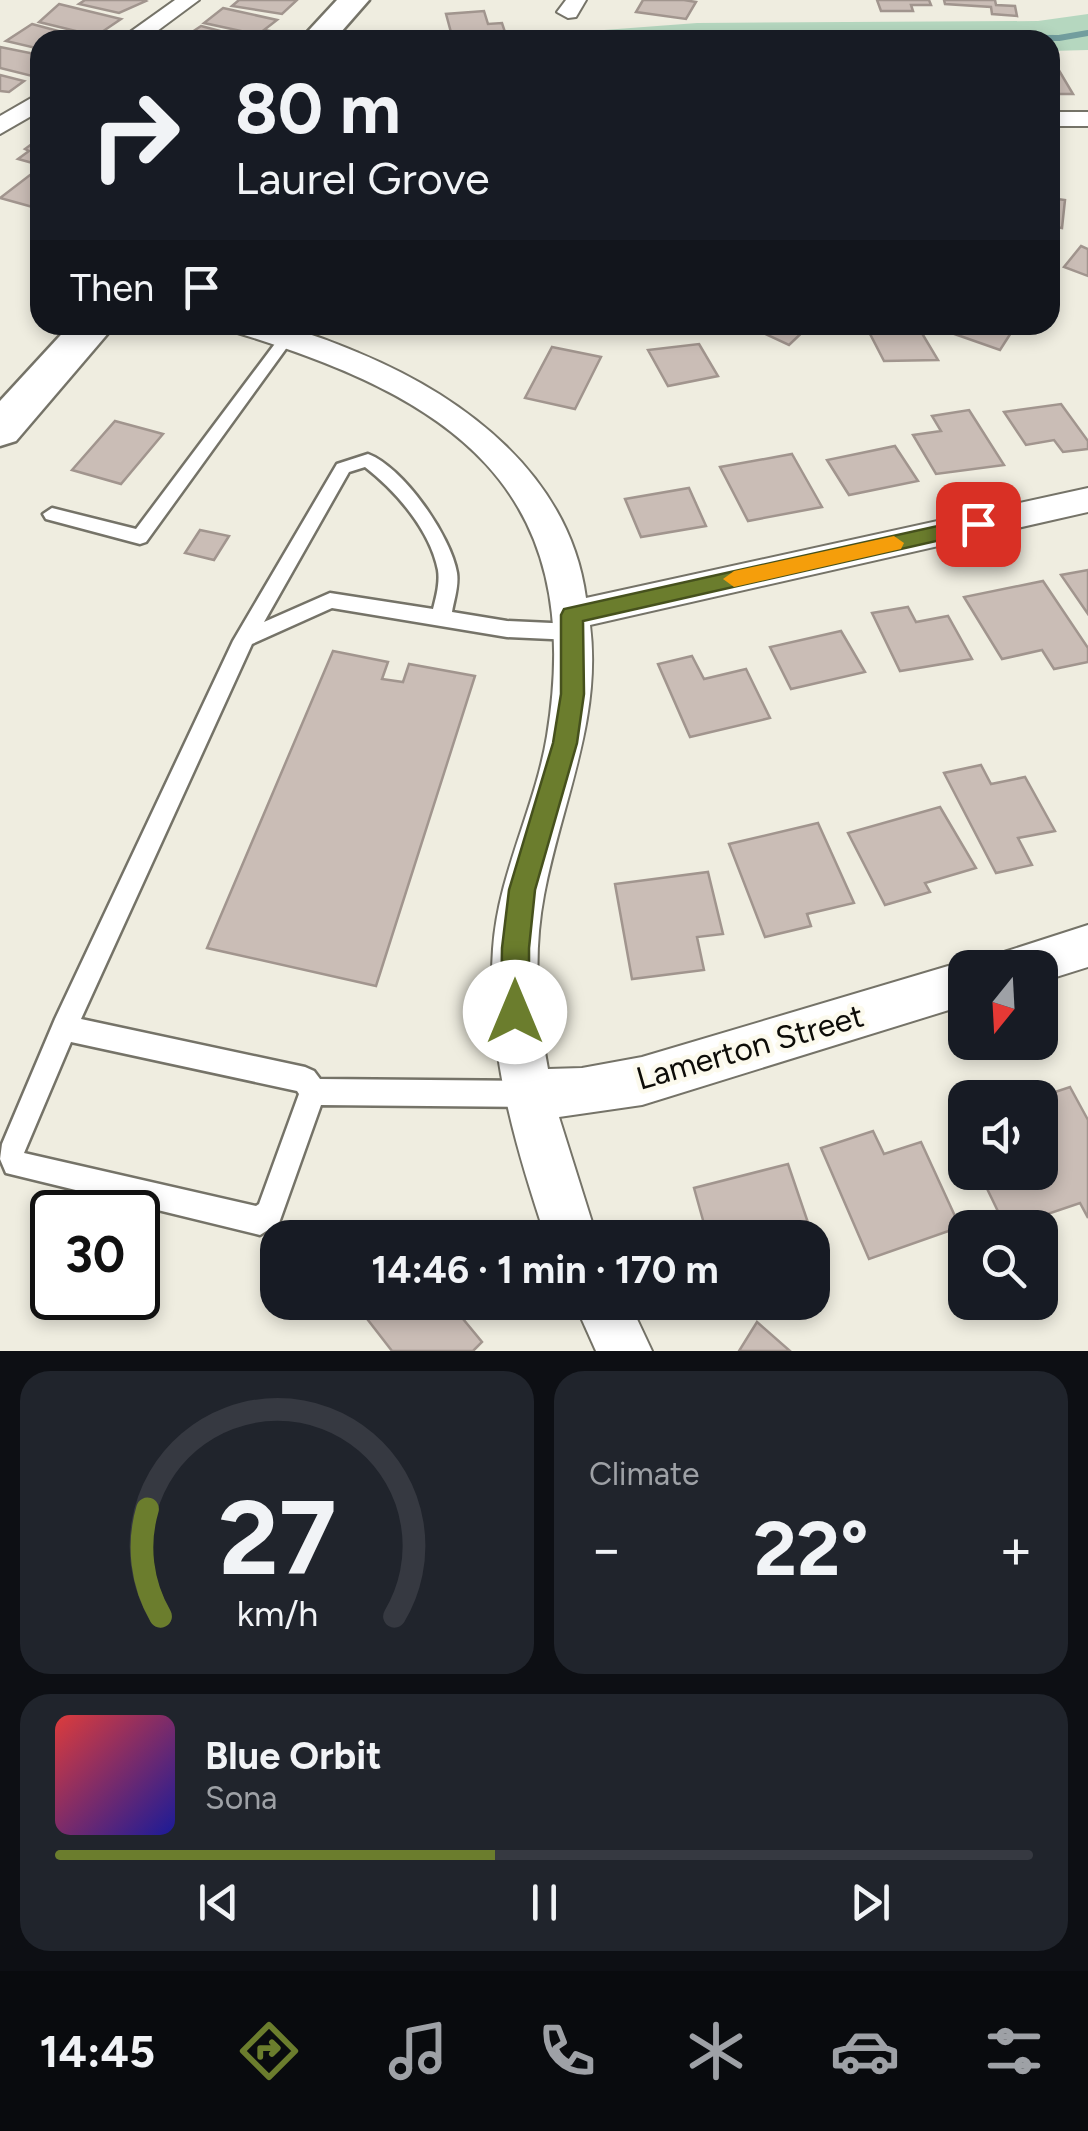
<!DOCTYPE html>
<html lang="en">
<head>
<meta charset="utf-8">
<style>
	:root { --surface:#171b24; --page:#20242c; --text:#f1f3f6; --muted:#9ea1a6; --line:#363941; --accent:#6b7d2d }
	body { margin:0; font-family:Figtree,sans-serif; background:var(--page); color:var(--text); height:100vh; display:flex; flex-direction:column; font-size:38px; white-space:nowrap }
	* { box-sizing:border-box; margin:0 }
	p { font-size:32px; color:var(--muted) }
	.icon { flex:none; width:55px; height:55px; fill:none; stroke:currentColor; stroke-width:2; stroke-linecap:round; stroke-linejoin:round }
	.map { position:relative; height:1351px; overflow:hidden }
	.panel { display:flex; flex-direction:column; gap:20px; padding:20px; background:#0d0f14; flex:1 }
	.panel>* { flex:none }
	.guide { position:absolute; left:30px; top:30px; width:1030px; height:305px; border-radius:30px; box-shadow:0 5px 15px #0003; background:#171b24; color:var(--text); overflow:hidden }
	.needle { width:65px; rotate:198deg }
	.tools { position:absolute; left:948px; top:950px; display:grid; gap:20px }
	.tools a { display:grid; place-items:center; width:110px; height:110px; border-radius:20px; background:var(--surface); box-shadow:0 5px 15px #0003; font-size:50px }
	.speed { position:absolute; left:30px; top:1190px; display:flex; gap:20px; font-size:50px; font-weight:700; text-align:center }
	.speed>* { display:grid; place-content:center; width:130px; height:130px; border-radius:50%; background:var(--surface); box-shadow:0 5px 15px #0003; line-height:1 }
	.speed .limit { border:5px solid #111; border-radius:15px; background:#fff; color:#111 }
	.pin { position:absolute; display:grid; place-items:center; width:85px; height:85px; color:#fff; margin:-42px; border-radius:20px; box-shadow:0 5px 15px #0006 }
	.me { position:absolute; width:110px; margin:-55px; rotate:0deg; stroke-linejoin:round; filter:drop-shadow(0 0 8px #0008) }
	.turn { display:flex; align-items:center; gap:35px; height:210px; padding:0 40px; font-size:45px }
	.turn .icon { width:130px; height:130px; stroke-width:2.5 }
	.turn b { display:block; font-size:70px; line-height:85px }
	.then { display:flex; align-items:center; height:95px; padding:0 40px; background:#0003; gap:20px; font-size:38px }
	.big { font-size:75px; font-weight:700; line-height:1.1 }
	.panel .tile { flex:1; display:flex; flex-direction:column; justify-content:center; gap:15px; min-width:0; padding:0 35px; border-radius:30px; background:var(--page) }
	.panel .dial { align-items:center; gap:0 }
	.dial svg { height:260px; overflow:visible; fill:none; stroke:var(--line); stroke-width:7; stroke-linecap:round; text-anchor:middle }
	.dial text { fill:var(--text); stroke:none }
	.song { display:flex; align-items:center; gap:30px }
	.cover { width:120px; height:120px; border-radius:15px; background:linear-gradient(135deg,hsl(0 70% 55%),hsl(240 70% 35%)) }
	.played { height:10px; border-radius:5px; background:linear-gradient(90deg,var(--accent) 45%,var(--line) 45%) }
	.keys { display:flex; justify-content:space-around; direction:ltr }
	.heat { display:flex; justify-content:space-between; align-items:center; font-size:55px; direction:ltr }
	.panel .tiles { flex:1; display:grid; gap:20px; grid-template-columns:1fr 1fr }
	.tile:last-child { grid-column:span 2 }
	.trip { position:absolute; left:260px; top:1220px; width:570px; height:100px; border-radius:30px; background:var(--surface); box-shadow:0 5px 15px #0003; font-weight:700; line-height:100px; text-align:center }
	.tab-bar { display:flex; height:160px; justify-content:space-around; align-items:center; background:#090b0e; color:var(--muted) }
	.tab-bar .icon { width:70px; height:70px }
	.tab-bar .selected { color:var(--accent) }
	.tab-bar b { font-size:45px; color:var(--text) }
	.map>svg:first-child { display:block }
	.green { fill:#b5d7bf }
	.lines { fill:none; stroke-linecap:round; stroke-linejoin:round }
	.stream { stroke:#729d9e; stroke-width:6 }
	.building { fill:#cabdb6; stroke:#a1958e; stroke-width:2.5 }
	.lane-casing { stroke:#757368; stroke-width:5 }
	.street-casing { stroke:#757368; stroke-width:4 }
	.secondary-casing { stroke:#757368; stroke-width:5 }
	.lane { fill:#fff; fill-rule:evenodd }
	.street { fill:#fff; fill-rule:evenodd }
	.secondary { fill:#fff; fill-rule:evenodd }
	.route { fill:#6b7d2d; stroke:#46511d; stroke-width:2.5 }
	.slow { fill:#f59e0b }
	.labels { text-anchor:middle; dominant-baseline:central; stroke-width:9; stroke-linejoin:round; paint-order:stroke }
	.near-street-label { font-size:32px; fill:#0d0c08; stroke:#fcfaed }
</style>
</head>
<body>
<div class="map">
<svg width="1088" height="1351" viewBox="0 0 1088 1351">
	<rect width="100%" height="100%" fill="#efede0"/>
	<path class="green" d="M1088 14V50L1050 51V40H472L697 23 1038 21Z"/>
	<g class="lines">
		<path class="stream" d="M651 40 699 36 1059 38 1088 33"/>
	</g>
	<g class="building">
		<path d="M85 0H144L146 1 119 13 79 4Z"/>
		<path d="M239 0H297L282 14 232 6Z"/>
		<path d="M684 0 696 2 686 19 636 12 643 0Z"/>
		<path d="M877 0H929L931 5H911L913 11H881Z"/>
		<path d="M944 0H995L996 5 1015 6 1017 16 992 14 991 7 945 4Z"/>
		<path d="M59 4 121 19 96 36 39 22Z"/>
		<path d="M223 8 277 20 264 30 270 31 264 36 204 23Z"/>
		<path d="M484 11 488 24 502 23 505 32 452 36 446 14Z"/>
		<path d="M32 24 88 39 40 40V49L6 41Z"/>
		<path d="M201 26 247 38 180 40Z"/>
		<path d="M0 47 40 55V70L32 76 0 68Z"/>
		<path d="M1050 67H1057L1073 94H1050Z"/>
		<path d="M0 75 24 81 9 92 0 91Z"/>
		<path d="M40 138V165L18 159 29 151 25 149Z"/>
		<path d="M30 175 40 177V209L0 198Z"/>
		<path d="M1050 198 1065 200 1062 228 1050 226Z"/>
		<path d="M1081 246 1088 249V276L1064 267Z"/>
		<path d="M746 325H810L789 345Z"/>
		<path d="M917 325 938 360 884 361 868 330Z"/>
		<path d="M950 325H1016L1000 350 946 331Z"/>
		<path d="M699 344 718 376 668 386 648 350Z"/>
		<path d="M552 347 601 357 575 409 525 398Z"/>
		<path d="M1061 404 1088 441V449L1063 452 1054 440 1026 445 1004 412Z"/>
		<path d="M969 410 1004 465 936 474 913 435 941 431 932 416Z"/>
		<path d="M115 421 163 434 121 484 72 470Z"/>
		<path d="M895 446 918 481 849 495 827 460Z"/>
		<path d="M792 454 822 507 748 521 720 467Z"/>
		<path d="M689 488 706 526 641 537 625 499Z"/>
		<path d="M200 530 229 536 214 560 185 553Z"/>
		<path d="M1088 570V614L1061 575Z"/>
		<path d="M1043 581 1088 648V662L1054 669 1042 650 1002 659 964 597Z"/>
		<path d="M908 607 916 622 948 616 972 659 900 671 872 613Z"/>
		<path d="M841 631 865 672 791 689 770 647Z"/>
		<path d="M333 651 388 662 382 679 403 682 409 664 475 676 376 986 207 948Z"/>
		<path d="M692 656 704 679 746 669 770 718 690 737 658 664Z"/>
		<path d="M981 765 991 784 1025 777 1055 831 1018 838 1032 865 996 873 944 773Z"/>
		<path d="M940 807 976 868 925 883 930 892 885 905 848 833Z"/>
		<path d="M818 823 854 903 807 914 811 926 765 937 729 844Z"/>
		<path d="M708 872 723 934 697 937 704 970 632 979 615 884Z"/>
		<path d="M1070 1087 1088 1120V1218L1080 1203 1006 1228 979 1172H1040V1098H1037Z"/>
		<path d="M873 1131 884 1154 921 1142 960 1227 869 1259 821 1148Z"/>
		<path d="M788 1164 817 1249 812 1250V1238H708L694 1188Z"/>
		<path d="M354 1302H449L482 1342 473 1351H392Z"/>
		<path d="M757 1322 790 1351H739Z"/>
	</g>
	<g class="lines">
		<g class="lane-casing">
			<g id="lane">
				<path d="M288 331 293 333V339L146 542 140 544 46 519 43 514 52 508 136 529 283 333Z"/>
				<path d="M368 454C403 467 451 536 457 573 459 586 454 600 452 612L507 621 573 624 583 632 573 640 507 637 332 608 252 644 81 1019 305 1067 314 1071 320 1079 531 1081 540 1085 544 1094 540 1103 531 1107 321 1105 279 1223 260 1235 6 1173 0 1159 2 1144 55 1019 233 641 337 464ZM365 467C396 491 430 530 438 570 440 583 436 597 433 609L330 593 264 622 349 472ZM71 1042 297 1091 299 1094 259 1204 256 1206 24 1153Z"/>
			</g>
		</g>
		<g class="street-casing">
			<g id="street">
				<path d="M175 0H199L145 40H119Z"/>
				<path d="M566 0H586L576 17 568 18 557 12Z"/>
				<path d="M40 93V111L0 134V116Z"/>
				<rect x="1050" y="112" width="38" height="14"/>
				<path d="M227 325C241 325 258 323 272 325 301 329 332 342 359 353 465 397 570 476 586 598L1088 488V512L590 625C602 720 561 804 544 895 533 952 537 1012 548 1069L582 1068 642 1057 965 961 981 968H965V1005L642 1105 559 1117 597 1238H546C515 1146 486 1047 493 949 498 874 535 809 547 736 588 485 448 396 231 331Z"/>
				<path d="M1088 925V967L1040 982V968H995L1001 953Z"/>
				<path d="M574 1302H629L652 1351H596Z"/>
			</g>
		</g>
		<g class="secondary-casing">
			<g id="secondary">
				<path d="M337 0H369L334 40H300Z"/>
				<path d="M70 325H115L16 441 0 446V401Z"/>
			</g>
		</g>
		<use href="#lane" class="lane"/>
		<use href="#street" class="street"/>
		<use href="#secondary" class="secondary"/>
	</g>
	<path class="route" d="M978 517 988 524 985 530 583 621 584 694 577 743 535 890 529 948V1012L525 1021 515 1025 505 1021 501 1012 502 948 509 890 553 743 561 694V615L564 609Z"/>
	<path class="slow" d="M894 536 904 543 901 549 734 587 723 579 734 571Z"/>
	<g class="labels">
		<g class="near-street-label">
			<text transform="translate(750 1047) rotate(-16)">Lamerton Street</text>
		</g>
	</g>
</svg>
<div class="tools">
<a><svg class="needle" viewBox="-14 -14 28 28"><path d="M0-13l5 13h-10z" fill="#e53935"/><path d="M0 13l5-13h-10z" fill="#9ea1a6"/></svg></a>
<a><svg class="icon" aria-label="sound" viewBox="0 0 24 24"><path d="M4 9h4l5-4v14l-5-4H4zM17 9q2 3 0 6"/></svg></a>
<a><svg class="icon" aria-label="search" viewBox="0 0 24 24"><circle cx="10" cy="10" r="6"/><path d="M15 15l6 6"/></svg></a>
</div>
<div class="speed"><div class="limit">30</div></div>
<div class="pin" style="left:978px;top:524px;background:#d93025"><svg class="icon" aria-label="arrive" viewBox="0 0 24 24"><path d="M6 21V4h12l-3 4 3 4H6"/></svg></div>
<svg class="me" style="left:515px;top:1012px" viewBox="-20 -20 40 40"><circle r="19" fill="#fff"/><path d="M0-13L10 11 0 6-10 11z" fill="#6b7d2d"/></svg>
<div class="trip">14:46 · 1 min · 170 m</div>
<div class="guide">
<div class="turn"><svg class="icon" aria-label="right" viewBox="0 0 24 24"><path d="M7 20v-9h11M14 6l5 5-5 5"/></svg><div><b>80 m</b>Laurel Grove</div></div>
<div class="then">Then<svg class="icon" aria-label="arrive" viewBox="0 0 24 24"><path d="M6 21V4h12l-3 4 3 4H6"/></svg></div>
</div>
</div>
<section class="panel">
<div class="tiles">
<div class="tile dial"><svg viewBox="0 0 100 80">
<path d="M14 69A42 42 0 1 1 86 69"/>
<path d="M14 69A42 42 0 0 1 10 36" stroke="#6b7d2d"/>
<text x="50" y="56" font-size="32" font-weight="700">27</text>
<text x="50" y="72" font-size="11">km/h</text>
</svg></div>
<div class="tile"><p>Climate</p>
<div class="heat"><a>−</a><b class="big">22°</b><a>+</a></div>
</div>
<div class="tile">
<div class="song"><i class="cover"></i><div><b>Blue Orbit</b><p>Sona</p></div></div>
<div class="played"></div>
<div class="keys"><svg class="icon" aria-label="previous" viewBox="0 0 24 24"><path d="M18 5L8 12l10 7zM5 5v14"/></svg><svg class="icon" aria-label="pause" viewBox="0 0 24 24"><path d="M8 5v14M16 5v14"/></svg><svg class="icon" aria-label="next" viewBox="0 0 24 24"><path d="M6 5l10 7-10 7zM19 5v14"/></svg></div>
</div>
</div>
</section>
<nav class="tab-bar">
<b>14:45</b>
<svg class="icon selected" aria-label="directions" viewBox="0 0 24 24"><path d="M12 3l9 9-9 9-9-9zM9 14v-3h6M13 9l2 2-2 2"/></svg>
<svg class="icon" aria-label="music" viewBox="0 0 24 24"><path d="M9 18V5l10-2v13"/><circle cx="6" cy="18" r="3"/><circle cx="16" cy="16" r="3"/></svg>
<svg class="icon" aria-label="phone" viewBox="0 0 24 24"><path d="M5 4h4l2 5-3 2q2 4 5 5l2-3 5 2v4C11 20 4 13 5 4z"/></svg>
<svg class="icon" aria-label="climate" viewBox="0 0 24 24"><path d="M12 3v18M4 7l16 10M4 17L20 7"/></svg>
<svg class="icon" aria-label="car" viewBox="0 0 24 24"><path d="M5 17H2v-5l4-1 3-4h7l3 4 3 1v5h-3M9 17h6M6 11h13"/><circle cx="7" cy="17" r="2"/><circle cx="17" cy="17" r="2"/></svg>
<svg class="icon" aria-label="filters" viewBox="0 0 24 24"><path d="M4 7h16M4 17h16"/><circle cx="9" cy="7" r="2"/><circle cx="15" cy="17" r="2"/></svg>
</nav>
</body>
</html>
